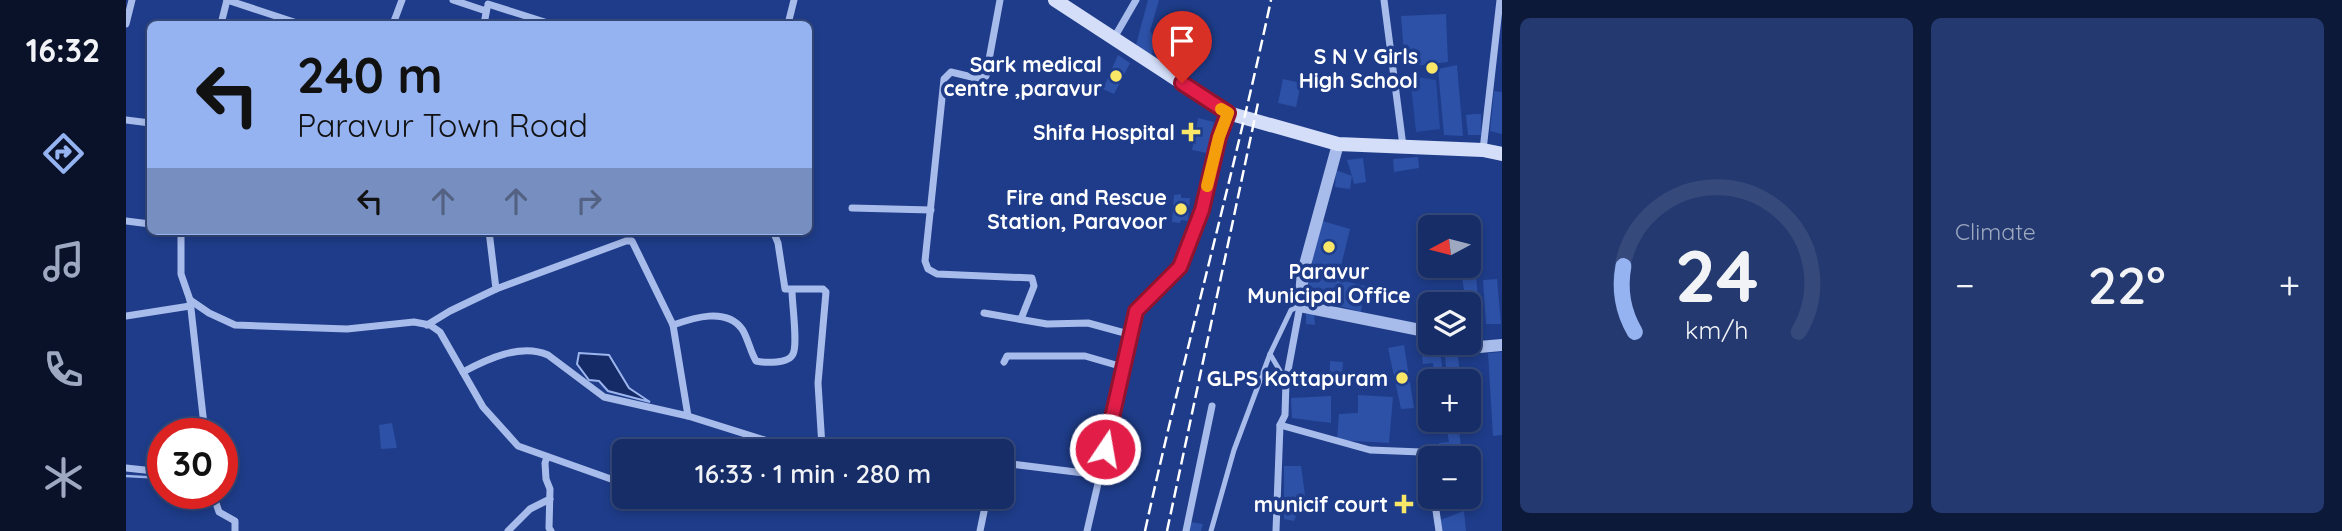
<!DOCTYPE html>
<html lang="en">
<head>
<meta charset="utf-8">
<style>
	:root { --surface:#162d67; --page:#233970; --text:#f1f3f6; --muted:#9ea8c0; --line:#35497b; --accent:#95b2f1 }
	body { margin:0; font-family:Quicksand,sans-serif; background:var(--page); color:var(--text); height:100vh; display:flex; flex-direction:column; font-size:26px; white-space:nowrap }
	* { box-sizing:border-box; margin:0 }
	p { font-size:23px; color:var(--muted) }
	.icon { flex:none; width:38px; height:38px; fill:none; stroke:currentColor; stroke-width:2; stroke-linecap:round; stroke-linejoin:round }
	.map { position:relative; flex:1; overflow:hidden }
	.drawer { display:flex; flex-direction:column; gap:18px; padding:18px; background:#0c1939; width:840px }
	.drawer>* { flex:none }
	.hud { position:absolute; left:21px; top:21px; width:665px; height:214px; border-radius:10px; box-shadow:0 4px 10px #0003,0 0 0 2px var(--line); background:#95b2f1; color:#111; overflow:hidden }
	.needle { width:46px; rotate:263deg }
	.fabs { position:absolute; left:1292px; top:215px; display:grid; gap:14px }
	.fabs a { display:grid; place-items:center; width:63px; height:63px; border-radius:10px; background:var(--surface); box-shadow:0 4px 10px #0003,0 0 0 2px var(--line); font-size:35px }
	.speed { position:absolute; left:21px; top:418px; display:flex; gap:14px; font-size:35px; font-weight:700; text-align:center }
	.speed>* { display:grid; place-content:center; width:91px; height:91px; border-radius:50%; background:var(--surface); box-shadow:0 4px 10px #0003,0 0 0 2px var(--line); line-height:1 }
	.speed .limit { border:10px solid #d22; background:#fff; color:#111 }
	.pin { position:absolute; display:grid; place-items:center; width:60px; height:60px; color:#fff; margin:-72px -30px; border-radius:50% 50% 50% 0; rotate:-45deg; box-shadow:0 0 7px #0007 }
	.pin .icon { rotate:45deg }
	.me { position:absolute; width:77px; margin:-38px; rotate:12deg; stroke-linejoin:round; filter:drop-shadow(0 0 5px #0008) }
	.turn { display:flex; align-items:center; gap:24px; height:147px; padding:0 35px; font-size:32px }
	.turn .icon { width:91px; height:91px; stroke-width:2.5 }
	.turn b { display:block; font-size:49px; line-height:60px }
	.lanes { display:flex; align-items:center; height:66px; padding:0 35px; background:#0003; justify-content:center; gap:35px; direction:ltr }
	.lanes .off { opacity:.35 }
	.big { font-size:52px; font-weight:600; line-height:1.1 }
	.drawer .tile { flex:1; display:flex; flex-direction:column; justify-content:center; gap:10px; min-width:0; padding:0 24px; border-radius:10px; background:var(--page) }
	.drawer .dial { align-items:center; gap:0 }
	.dial svg { height:182px; overflow:visible; fill:none; stroke:var(--line); stroke-width:7; stroke-linecap:round; text-anchor:middle }
	.dial text { fill:var(--text); stroke:none }
	.heat { display:flex; justify-content:space-between; align-items:center; font-size:38px; direction:ltr }
	.drawer .tiles { flex:1; display:grid; gap:18px; grid-template-columns:repeat(2,1fr) }
	.trip { position:absolute; left:486px; top:439px; width:402px; height:70px; border-radius:10px; background:var(--surface); box-shadow:0 4px 10px #0003,0 0 0 2px var(--line); font-weight:600; line-height:70px; text-align:center }
	main { display:flex; flex:1; min-height:0 }
	.tab-bar { display:flex; flex-direction:column; width:126px; justify-content:space-around; align-items:center; background:#091229; color:var(--muted) }
	.tab-bar .icon { width:49px; height:49px }
	.tab-bar .current { color:var(--accent) }
	.tab-bar b { font-size:32px; color:var(--text) }
	.map>svg:first-child { display:block }
	.green { fill:#274ca1 }
	.water { fill:#142b67; stroke:#9cb5ed; stroke-width:2 }
	.lines { fill:none; stroke-linecap:round; stroke-linejoin:round }
	.stream { stroke:#9cb5ed; stroke-width:2.5 }
	.building { fill:#2d51a6 }
	.service { stroke:#a8bceb; stroke-width:5 }
	.minor { stroke:#a8bceb; stroke-width:7 }
	.tertiary { stroke:#a8bceb; stroke-width:12 }
	.secondary { stroke:#d4def8; stroke-width:14 }
	.rail { stroke:#fff; stroke-width:2.5; stroke-dasharray:12 5; stroke-linecap:butt }
	.route-casing { stroke:#92132f; stroke-width:18 }
	.route { stroke:#e11d48; stroke-width:12 }
	.slow { stroke:#f59e0b; stroke-width:12 }
	.poi-dot { fill:#fae667; stroke:#1e3c89; stroke-width:2.5 }
	.labels { text-anchor:middle; dominant-baseline:central; stroke-width:7; stroke-linejoin:round; paint-order:stroke }
	.poi-label { font-size:21px; font-weight:bold; fill:#fff; stroke:#1e3c89; text-anchor:end }
</style>
</head>
<body>
<main>
<nav class="tab-bar">
<b>16:32</b>
<svg class="icon current" aria-label="directions" viewBox="0 0 24 24"><path d="M12 3l9 9-9 9-9-9zM9 14v-3h6M13 9l2 2-2 2"/></svg>
<svg class="icon" aria-label="music" viewBox="0 0 24 24"><path d="M9 18V5l10-2v13"/><circle cx="6" cy="18" r="3"/><circle cx="16" cy="16" r="3"/></svg>
<svg class="icon" aria-label="phone" viewBox="0 0 24 24"><path d="M5 4h4l2 5-3 2q2 4 5 5l2-3 5 2v4C11 20 4 13 5 4z"/></svg>
<svg class="icon" aria-label="climate" viewBox="0 0 24 24"><path d="M12 3v18M4 7l16 10M4 17L20 7"/></svg>
</nav>
<div class="map">
<svg width="1376" height="531" viewBox="0 0 1376 531">
	<rect width="100%" height="100%" fill="#1e3c89"/>
	<path class="green" d="M1284 76 1310 80 1314 129 1290 132Z"/>
	<path class="water" d="M453 353 483 355 503 388 524 402 482 391 473 381 463 380 451 364Z"/>
	<g class="lines">
		<path class="stream" d="M0 476 37 478"/>
	</g>
	<g class="building">
		<path d="M1022 0H1033L1024 31 1030 40 1025 57 1010 45Z"/>
		<path d="M1320 14 1322 62 1279 67 1275 16Z"/>
		<path d="M992 55 1004 63 988 94 977 89Z"/>
		<path d="M1331 65 1337 136 1318 135 1312 69Z"/>
		<path d="M1157 79 1175 83 1170 107 1152 103Z"/>
		<path d="M1368 91 1376 92V134L1364 131Z"/>
		<path d="M1348 114H1355V135H1342L1340 115Z"/>
		<path d="M1072 118 1088 122 1081 153 1066 150Z"/>
		<path d="M1292 157 1293 168 1268 172 1267 159Z"/>
		<path d="M1237 158 1240 182 1228 184 1226 176 1224 189 1209 187 1210 170 1226 176 1221 160Z"/>
		<path d="M1055 194V198H1064L1062 221 1055 220 1054 223 1046 222 1048 195Z"/>
		<path d="M1193 220 1224 229 1213 274 1182 265Z"/>
		<path d="M1180 272 1239 286 1235 312 1177 296Z"/>
		<path d="M1350 275 1354 325H1343L1342 304H1340L1336 277Z"/>
		<path d="M1371 279 1375 324H1360L1357 280Z"/>
		<path d="M1180 313H1188L1189 325 1180 324Z"/>
		<path d="M1278 345 1288 408 1275 409 1262 348Z"/>
		<path d="M1314 351 1318 382H1304V391L1300 392 1299 376 1308 375 1307 363 1297 364 1296 353Z"/>
		<path d="M1376 352V435L1367 436 1362 353Z"/>
		<path d="M1319 355 1332 356 1335 382H1321Z"/>
		<path d="M1204 361 1217 362 1215 389 1203 386Z"/>
		<path d="M1232 395 1267 397 1263 443 1211 440 1213 414 1232 413Z"/>
		<path d="M1205 396V423L1166 418 1165 398Z"/>
		<path d="M1319 420H1332L1336 456 1313 458V443L1323 442Z"/>
		<path d="M266 423 271 448 255 449 253 425Z"/>
		<path d="M1158 466H1175L1179 495 1168 521 1158 519Z"/>
		<path d="M1338 511 1340 531H1315L1314 520Z"/>
		<path d="M1064 522 1077 524 1075 531H1063Z"/>
	</g>
	<g class="lines">
		<g class="service">
			<path d="M1144 354 1160 381"/>
			<path d="M1085 531 1108 450 1144 354 1165 310 1174 306"/>
		</g>
		<g class="minor">
			<path d="M101 0 174 24"/>
			<path d="M327 0 360 11"/>
			<path d="M874 0 860 76 854 79 825 72 818 79 799 261 802 269 811 274 906 278 908 286 895 319"/>
			<path d="M1258 0 1277 146"/>
			<path d="M362 4 425 24"/>
			<path d="M0 24 6 0"/>
			<path d="M95 24 101 0"/>
			<path d="M267 24 276 0"/>
			<path d="M358 24 361 8"/>
			<path d="M662 24 668 0"/>
			<path d="M988 38 1010 0"/>
			<path d="M0 120 24 123"/>
			<path d="M1357 150 1374 0"/>
			<path d="M726 208 805 210"/>
			<path d="M0 221 24 224"/>
			<path d="M55 231V274L64 300 83 313 109 325 221 329 288 322 304 325 314 332 357 407 392 446 499 484"/>
			<path d="M647 231 652 243 659 289H697L700 292 692 383 696 447"/>
			<path d="M370 289 500 241H506L547 325 562 416"/>
			<path d="M64 300 79 434"/>
			<path d="M858 313 921 324 962 323 1006 335"/>
			<path d="M0 316 64 306"/>
			<path d="M301 325 324 311 370 289 363 231"/>
			<path d="M547 325C567 318 600 307 616 329 622 338 624 351 630 361 639 363 663 364 667 354 672 345 666 303 666 291"/>
			<path d="M878 362 881 356H959L997 367"/>
			<path d="M337 372C361 359 395 343 422 355L478 397 562 416 645 442 688 449"/>
			<path d="M1154 425 1244 450 1295 452 1301 457 1304 466"/>
			<path d="M693 448 781 452"/>
			<path d="M421 457 419 463 420 479 424 489 423 528 425 531"/>
			<path d="M877 463 974 475 1010 311 1053 267 1076 210 1093 137 1102 113"/>
			<path d="M0 468 37 472"/>
			<path d="M87 494 93 512 109 521V531"/>
			<path d="M535 497 557 504 666 497"/>
			<path d="M1308 497 1313 531"/>
			<path d="M382 531 404 509 424 499"/>
			<path d="M854 531 861 497"/>
			<path d="M961 531 974 475"/>
			<path d="M1060 531 1086 406"/>
			<path d="M1150 531 1154 425 1159 415 1160 381 1174 306"/>
		</g>
		<g class="tertiary">
			<path d="M1212 144 1177 272 1174 306 1304 332"/>
			<path d="M1339 343 1353 347 1376 345"/>
		</g>
		<path class="secondary" d="M929 0 1102 113 1212 144 1357 150 1376 154"/>
		<g class="rail">
			<path d="M1019 531C1058 353 1107 178 1145 0"/>
			<path d="M1041 531 1132 103"/>
		</g>
	</g>
	<g class="lines">
		<g class="route-casing">
			<path id="route" d="M979 449 1010 311 1054 267 1076 210 1093 137 1102 113 1056 83"/>
		</g>
		<use href="#route" class="route"/>
		<path class="slow" d="M1081 186 1093 137 1102 113 1095 109"/>
	</g>
	<g class="poi-dot">
		<circle cx="1306" cy="68" r="7"/>
		<circle cx="990" cy="76" r="7"/>
		<path d="M1061.5 121.5h7v7h7v7h-7v7h-7v-7h-7v-7h7z"/>
		<circle cx="1055" cy="209" r="7"/>
		<circle cx="1203" cy="247" r="7"/>
		<circle cx="1276" cy="378" r="7"/>
		<path d="M1274.5 493.5h7v7h7v7h-7v7h-7v-7h-7v-7h7z"/>
	</g>
	<g class="labels">
		<g class="poi-label">
			<text x="1292" y="56">S N V Girls<tspan x="1292" dy="24">High School</tspan></text>
			<text x="976" y="64">Sark medical<tspan x="976" dy="24">centre ,paravur</tspan></text>
			<text x="1049" y="132">Shifa Hospital</text>
			<text x="1041" y="197">Fire and Rescue<tspan x="1041" dy="24">Station, Paravoor</tspan></text>
			<text x="1203" y="271" text-anchor="middle">Paravur<tspan x="1203" dy="24">Municipal Office</tspan></text>
			<text x="1262" y="378">GLPS Kottapuram</text>
			<text x="1262" y="504">municif court</text>
		</g>
	</g>
</svg>
<div class="fabs">
<a><svg class="needle" viewBox="-14 -14 28 28"><path d="M0-13l5 13h-10z" fill="#e53935"/><path d="M0 13l5-13h-10z" fill="#9ea8c0"/></svg></a>
<a><svg class="icon" aria-label="layers" viewBox="0 0 24 24"><path d="M12 4l9 5-9 5-9-5zM3 14l9 5 9-5"/></svg></a>
<a>+</a>
<a>−</a>
</div>
<div class="speed"><div class="limit">30</div></div>
<div class="pin" style="left:1056px;top:83px;background:#d93025"><svg class="icon" aria-label="arrive" viewBox="0 0 24 24"><path d="M6 21V4h12l-3 4 3 4H6"/></svg></div>
<svg class="me" style="left:979px;top:449px" viewBox="-20 -20 40 40"><circle r="17" fill="#e11d48" stroke="#fff" stroke-width="3"/><path d="M0-11L8 9 0 5-8 9z" fill="#fff"/></svg>
<div class="trip">16:33 · 1 min · 280 m</div>
<div class="hud">
<div class="turn"><svg class="icon" aria-label="left" viewBox="0 0 24 24"><path d="M17 20v-9H6M10 6l-5 5 5 5"/></svg><div><b>240 m</b>Paravur Town Road</div></div>
<div class="lanes"><svg class="icon" aria-label="left" viewBox="0 0 24 24"><path d="M17 20v-9H6M10 6l-5 5 5 5"/></svg><svg class="icon off" aria-label="ahead" viewBox="0 0 24 24"><path d="M12 20V5M6 11l6-6 6 6"/></svg><svg class="icon off" aria-label="ahead" viewBox="0 0 24 24"><path d="M12 20V5M6 11l6-6 6 6"/></svg><svg class="icon off" aria-label="right" viewBox="0 0 24 24"><path d="M7 20v-9h11M14 6l5 5-5 5"/></svg></div>
</div>
</div>
<section class="drawer">
<div class="tiles">
<div class="tile dial"><svg viewBox="0 0 100 80">
<path d="M14 69A42 42 0 1 1 86 69"/>
<path d="M14 69A42 42 0 0 1 9 40" stroke="#95b2f1"/>
<text x="50" y="56" font-size="32" font-weight="700">24</text>
<text x="50" y="72" font-size="11">km/h</text>
</svg></div>
<div class="tile"><p>Climate</p>
<div class="heat"><a>−</a><b class="big">22°</b><a>+</a></div>
</div>
</div>
</section>
</main>
</body>
</html>
